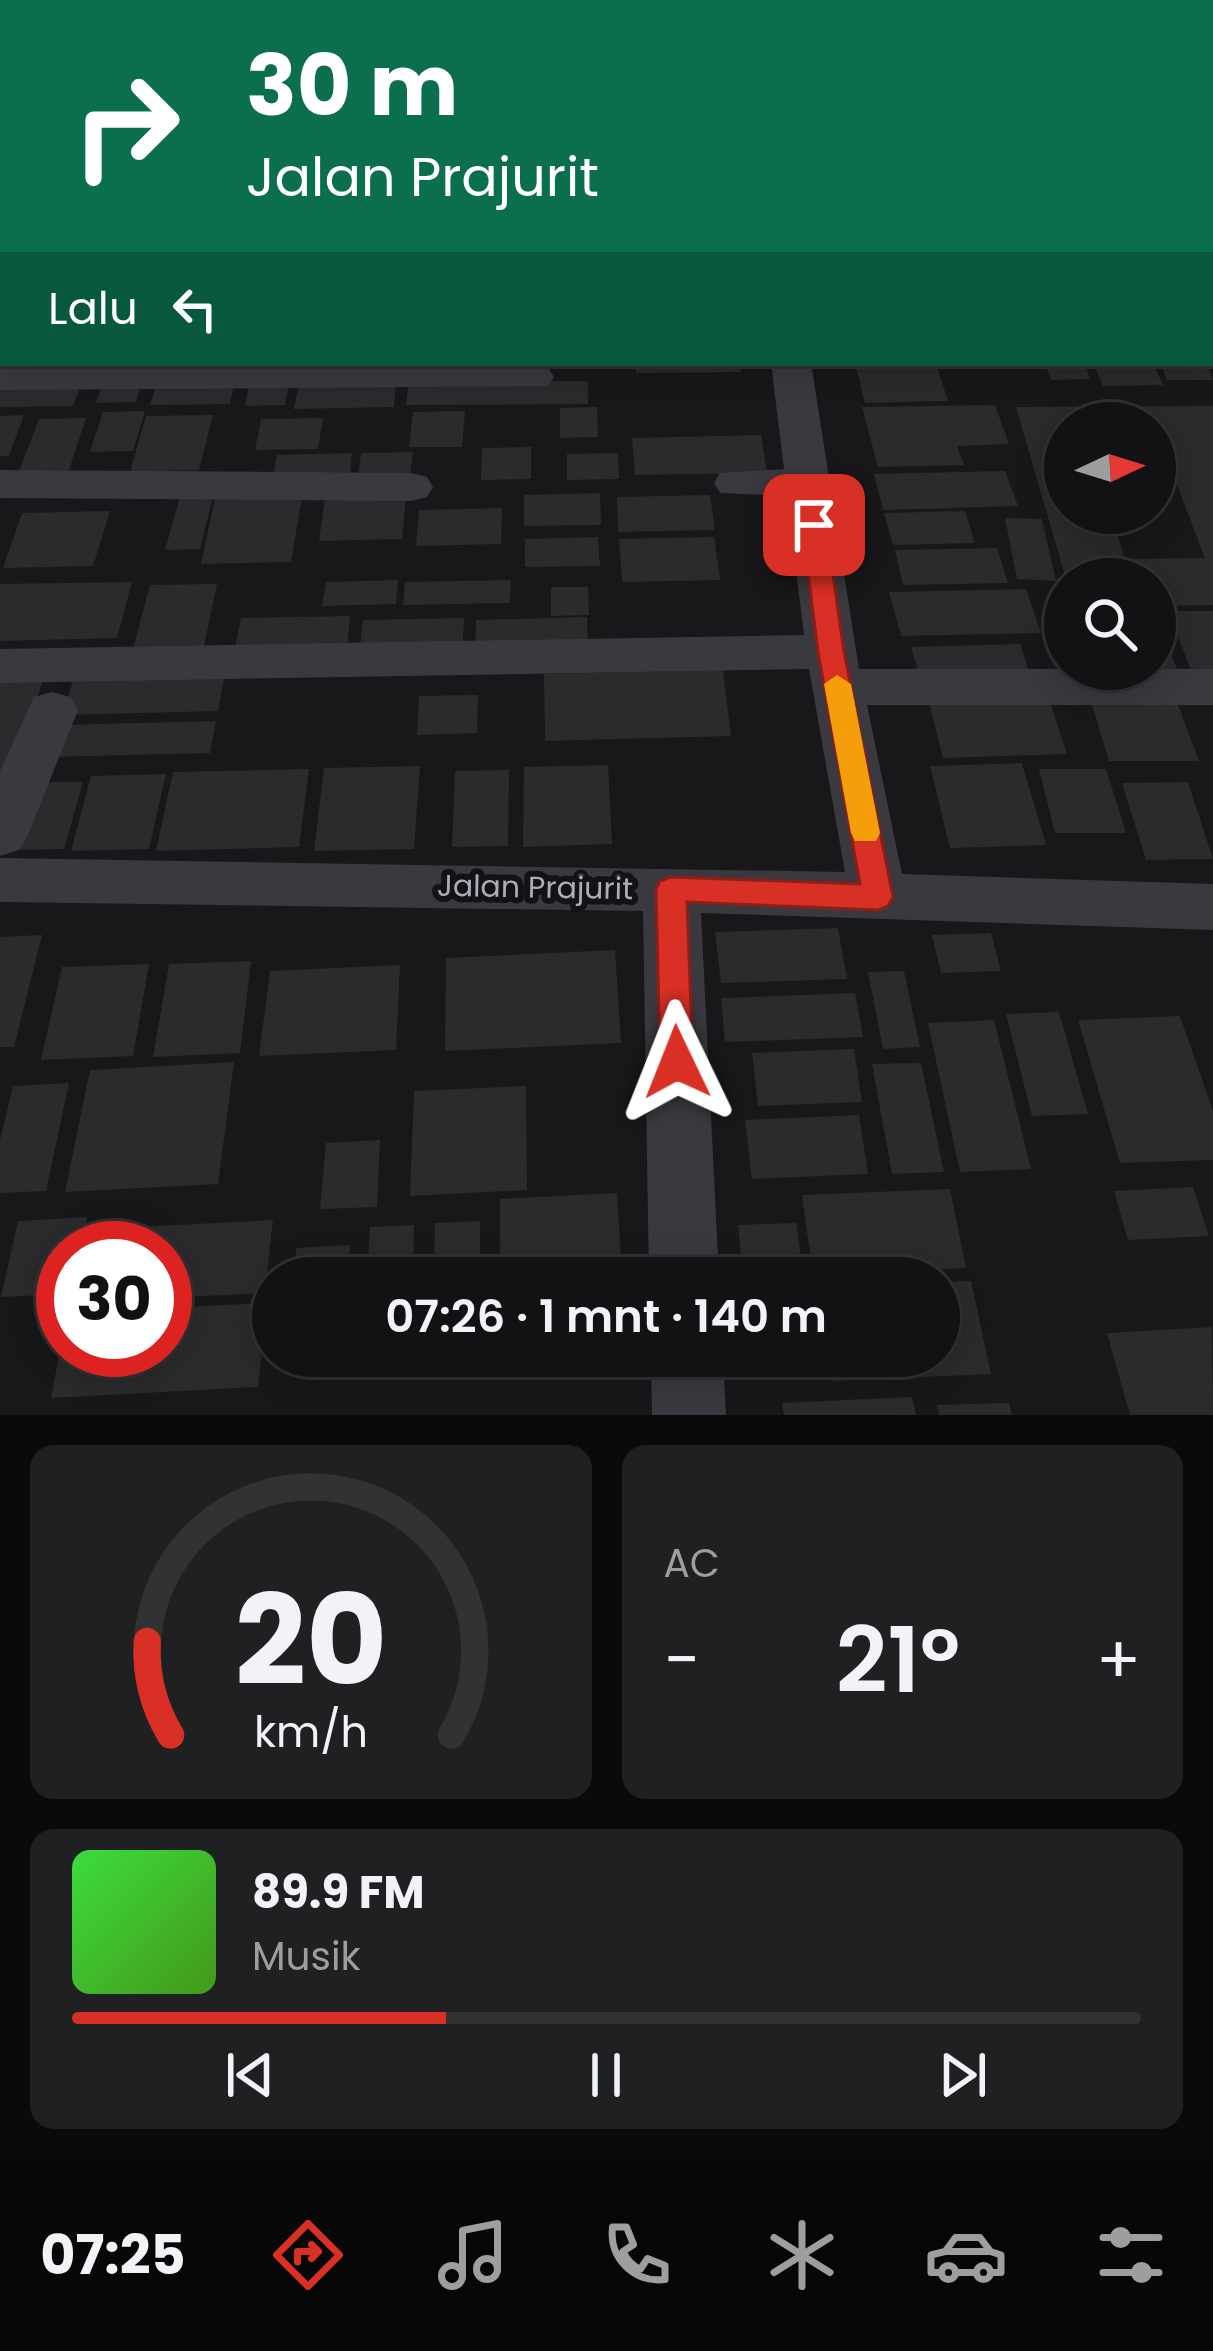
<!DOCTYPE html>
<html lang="id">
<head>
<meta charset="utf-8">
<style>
	:root { --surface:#121214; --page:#1f2022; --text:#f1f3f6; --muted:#9c9ea0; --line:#313234; --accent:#d93025 }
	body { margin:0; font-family:Poppins,sans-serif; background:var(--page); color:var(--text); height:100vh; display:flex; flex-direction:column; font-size:45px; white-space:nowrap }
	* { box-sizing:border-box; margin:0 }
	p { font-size:39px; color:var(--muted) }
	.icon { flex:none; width:66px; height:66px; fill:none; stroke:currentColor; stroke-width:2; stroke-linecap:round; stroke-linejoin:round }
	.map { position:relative; height:1415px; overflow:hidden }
	.side { display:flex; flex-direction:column; gap:30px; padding:30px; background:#0a0a0b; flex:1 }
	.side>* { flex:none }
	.banner { position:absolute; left:0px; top:0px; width:1215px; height:366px; box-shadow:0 6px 30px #0003,0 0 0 3px var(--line); background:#0b6e4f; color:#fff; overflow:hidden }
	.needle { width:78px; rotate:86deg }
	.buttons { position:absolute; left:1044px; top:402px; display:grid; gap:24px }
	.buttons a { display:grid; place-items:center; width:132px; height:132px; border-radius:50%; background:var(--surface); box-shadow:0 6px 30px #0003,0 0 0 3px var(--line); font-size:60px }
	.speed { position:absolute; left:36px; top:1221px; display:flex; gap:24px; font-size:60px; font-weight:700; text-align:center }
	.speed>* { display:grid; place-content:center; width:156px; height:156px; border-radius:50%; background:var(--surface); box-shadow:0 6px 30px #0003,0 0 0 3px var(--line); line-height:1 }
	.speed .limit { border:18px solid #d22; background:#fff; color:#111 }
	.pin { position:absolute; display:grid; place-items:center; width:102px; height:102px; color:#fff; margin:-51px; border-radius:24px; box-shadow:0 6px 18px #0006 }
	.me { position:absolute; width:132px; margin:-66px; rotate:358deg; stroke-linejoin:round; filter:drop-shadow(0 0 9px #0008) }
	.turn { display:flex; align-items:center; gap:42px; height:252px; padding:0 48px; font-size:54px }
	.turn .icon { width:156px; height:156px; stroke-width:2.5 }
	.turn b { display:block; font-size:84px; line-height:102px }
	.then { display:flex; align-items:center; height:114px; padding:0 48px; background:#0003; gap:24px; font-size:45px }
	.big { font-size:90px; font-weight:600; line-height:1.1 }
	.side .widget { flex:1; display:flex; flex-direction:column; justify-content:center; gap:18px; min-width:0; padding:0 42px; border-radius:24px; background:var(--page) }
	.side .dial { align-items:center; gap:0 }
	.dial svg { height:312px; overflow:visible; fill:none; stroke:var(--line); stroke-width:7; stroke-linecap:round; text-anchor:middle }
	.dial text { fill:var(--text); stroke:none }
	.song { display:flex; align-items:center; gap:36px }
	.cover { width:144px; height:144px; border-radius:18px; background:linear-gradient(135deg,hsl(120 70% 55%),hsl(100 70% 35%)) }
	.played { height:12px; border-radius:6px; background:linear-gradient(90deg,var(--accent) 35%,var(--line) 35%) }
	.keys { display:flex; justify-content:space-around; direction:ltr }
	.heat { display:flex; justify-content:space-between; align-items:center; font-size:66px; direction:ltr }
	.side .tiles { flex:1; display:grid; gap:30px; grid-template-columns:1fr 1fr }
	.widget:last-child { grid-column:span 2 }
	.trip { position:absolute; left:252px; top:1257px; width:708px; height:120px; border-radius:60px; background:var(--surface); box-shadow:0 6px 30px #0003,0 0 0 3px var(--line); font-weight:600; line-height:120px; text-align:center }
	.menu { display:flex; height:192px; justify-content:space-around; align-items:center; background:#070708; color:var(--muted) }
	.menu .icon { width:84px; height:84px }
	.menu .active { color:var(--accent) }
	.menu b { font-size:54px; color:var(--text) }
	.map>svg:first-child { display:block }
	.building { fill:#2b2b2e; fill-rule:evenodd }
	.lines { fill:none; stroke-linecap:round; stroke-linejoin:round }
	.minor { fill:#39393f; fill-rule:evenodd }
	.major { fill:#55565e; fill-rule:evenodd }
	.route { fill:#d93025; stroke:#8d1f18; stroke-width:3 }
	.slow { fill:#f59e0b }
	.labels { text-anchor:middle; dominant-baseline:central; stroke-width:12; stroke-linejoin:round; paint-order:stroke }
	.street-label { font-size:30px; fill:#aaaeba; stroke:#131315 }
</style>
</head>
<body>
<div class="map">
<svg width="1213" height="1415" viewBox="0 0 1213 1415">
	<rect width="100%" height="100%" fill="#18181a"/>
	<g class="building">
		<path d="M264 363H546V369L262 371Z"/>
		<path d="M635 363H740L741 372 636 373Z"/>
		<path d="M855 363H936L948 401 865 403Z"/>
		<path d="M1045 363H1084L1090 379 1051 380Z"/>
		<path d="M1093 363H1153L1163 385 1103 386Z"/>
		<path d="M1160 363H1206L1213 380H1167Z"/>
		<path d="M235 379 230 404 150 405 158 380Z"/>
		<path d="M142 381 136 402 96 403 103 382Z"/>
		<path d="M588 381V404L406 405 409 382Z"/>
		<path d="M396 382 394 407 294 409 299 384Z"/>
		<path d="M82 383 73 406 0 407V384Z"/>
		<path d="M289 384 285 405 245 406 249 385Z"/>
		<path d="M995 405 1009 444 957 446 964 465 878 467 862 407Z"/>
		<path d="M1213 406V605L1155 606V579H1066L1016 407ZM1065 423H1155V443H1161L1205 558 1125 559 1110 513H1065Z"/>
		<path d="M597 407 598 437 560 438V408Z"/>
		<path d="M145 411 133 451 90 452 103 412Z"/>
		<path d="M465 411 462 447H409L413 412Z"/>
		<path d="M24 415 9 456H0V416Z"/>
		<path d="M213 415 199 470 130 472 146 416Z"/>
		<path d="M86 418 68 473 18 474 39 419Z"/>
		<path d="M323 418 318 449 255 450 261 419Z"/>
		<path d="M761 435 767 473 635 475 632 438Z"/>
		<path d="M531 447V479L481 480 482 448Z"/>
		<path d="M413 452 410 477 358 479 361 453Z"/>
		<path d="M352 453 350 475 273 477 277 455Z"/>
		<path d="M618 453 619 479 567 480V454Z"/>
		<path d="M1005 471 1018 506 883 510 874 474Z"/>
		<path d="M214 492 200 549 165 550 181 493Z"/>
		<path d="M600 493 601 525 524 526V495Z"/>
		<path d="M710 495 715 530 618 532 617 497Z"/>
		<path d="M406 496 402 539 319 541 325 498Z"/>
		<path d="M302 497 291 562 201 564 215 499Z"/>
		<path d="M502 508 501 544 416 546 419 510Z"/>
		<path d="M110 511 93 566 3 568 22 513Z"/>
		<path d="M965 511 975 543 893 545 884 513Z"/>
		<path d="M1005 518 1042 519 1056 581 1017 579Z"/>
		<path d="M598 537 600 566 525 567V539Z"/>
		<path d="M714 537 720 580 622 582 619 539Z"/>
		<path d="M997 548 1008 583 903 585 895 550Z"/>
		<path d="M398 580 396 604 322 606 326 582Z"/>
		<path d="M511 580 510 603 403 605 405 582Z"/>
		<path d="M132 582 117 638 0 641V584Z"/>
		<path d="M217 584 202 655 131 656 150 585Z"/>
		<path d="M551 587H588L589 615 551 616Z"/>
		<path d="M1026 589 1041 633 901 636 889 592Z"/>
		<path d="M1168 611H1213V678H1194Z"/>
		<path d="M1155 612 1177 669H1155Z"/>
		<path d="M350 616 347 650 234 653 241 618Z"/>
		<path d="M587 617 588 650 475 652 476 620Z"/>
		<path d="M464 618 462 652 359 655 363 620Z"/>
		<path d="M1050 621H1065V668H1064Z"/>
		<path d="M1020 644 1033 683 922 685 911 647Z"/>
		<path d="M723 670 731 736 545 741 544 674Z"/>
		<path d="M46 671 14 770H0V672Z"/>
		<path d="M225 673 218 711 63 715 74 677Z"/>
		<path d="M478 695 477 733 417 735 419 696Z"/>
		<path d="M1048 696 1067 754 943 758 928 699Z"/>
		<path d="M1092 705H1178L1199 761H1109Z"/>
		<path d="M216 721 210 753 50 757 60 725Z"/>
		<path d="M1022 763 1046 845 950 848 930 766Z"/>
		<path d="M608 765 612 844 523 847 524 767Z"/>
		<path d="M420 766 414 849 314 851 324 768Z"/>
		<path d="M309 769 299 847 156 851 173 772Z"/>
		<path d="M1039 769H1106L1126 833H1055Z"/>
		<path d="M509 770 508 846 452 847 455 771Z"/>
		<path d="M166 774 149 849 71 851 91 776Z"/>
		<path d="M35 782H83L64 849 15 850Z"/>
		<path d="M1188 782 1213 859 1146 860 1122 783Z"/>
		<path d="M838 928 847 979 721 983 715 932Z"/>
		<path d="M991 933 1001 971 941 973 932 935Z"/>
		<path d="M42 935 14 1047H0V937Z"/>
		<path d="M615 950 621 1043 445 1051 446 958Z"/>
		<path d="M251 961 240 1053 153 1057 169 964Z"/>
		<path d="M149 964 133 1056 41 1060 62 967Z"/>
		<path d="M400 965 396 1050 259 1056 270 971Z"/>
		<path d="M904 971 920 1047 883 1049 868 972Z"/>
		<path d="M855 993 863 1037 725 1042 721 998Z"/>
		<path d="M1059 1012 1088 1114 1032 1116 1006 1014Z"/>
		<path d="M1180 1016 1213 1111V1160L1120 1163 1078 1020Z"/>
		<path d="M994 1020 1031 1169 960 1172 928 1023Z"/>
		<path d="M854 1049 862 1102 758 1106 752 1053Z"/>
		<path d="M234 1062 218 1184 65 1192 90 1070Z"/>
		<path d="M921 1063 944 1172 892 1174 872 1064Z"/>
		<path d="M69 1083 46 1191 0 1193V1140L13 1086Z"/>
		<path d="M526 1086 527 1190 410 1196 414 1091Z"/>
		<path d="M859 1115 868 1174 752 1179 745 1120Z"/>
		<path d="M380 1140 377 1207 320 1209 326 1143Z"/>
		<path d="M1193 1187 1209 1236 1128 1240 1114 1191Z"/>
		<path d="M950 1189 966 1268 813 1274 802 1195Z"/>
		<path d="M617 1193 622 1276 500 1278V1199Z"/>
		<path d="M87 1217 81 1248H63V1294L1 1297 18 1221Z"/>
		<path d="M273 1220 265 1293 165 1298V1248H114L118 1228Z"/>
		<path d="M480 1221V1278H434L435 1223Z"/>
		<path d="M796 1223 804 1278H743L738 1225Z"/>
		<path d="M414 1225 413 1278H367L370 1227Z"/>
		<path d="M350 1245 348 1278H294L296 1248Z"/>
		<path d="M971 1281 991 1374 833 1381 830 1356H939V1282Z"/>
		<path d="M267 1303 258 1387 51 1398 60 1350H165V1308Z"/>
		<path d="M1212 1327 1213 1415H1130L1107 1333Z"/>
		<path d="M519 1356H621L622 1364 519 1371Z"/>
		<path d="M738 1356H817L820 1377 740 1380Z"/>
		<path d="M912 1397 916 1415H784L782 1403Z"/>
		<path d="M1009 1403 1012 1415H939L937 1405Z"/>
	</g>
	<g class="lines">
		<g class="minor">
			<path d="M0 0H28L3 3V9Z"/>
			<path d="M1129 0H1157L1159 3H1131Z"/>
			<path d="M1212 95 1213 96V116L1212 115Z"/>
			<rect x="1212" y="155" width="1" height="20"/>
			<rect x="0" y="156" width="3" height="20"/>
			<rect x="0" y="263" width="3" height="22"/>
			<rect x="1212" y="297" width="1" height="24"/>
			<path d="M771 363H811L859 669H1213V705H867L902 874 1213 884V930L701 913 719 1278H649L643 911 0 902V858L845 872 809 669 0 683V649L804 635 787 496 720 493 714 483 720 473 784 469Z"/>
			<path d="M534 365 548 368 554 377 548 386 0 390V366Z"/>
			<path d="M0 470 411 473 427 477 433 487 427 497 411 501 0 498Z"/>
			<path d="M52 692 70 697 78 710 28 835 19 850 0 856V771L34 697Z"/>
			<path d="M651 1356H723L726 1415H652Z"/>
		</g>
		<g class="major">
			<path d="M655 0H917L652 3Z"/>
			<path d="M1213 0V21H1212V3H1198Z"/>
			<rect x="0" y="17" width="3" height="22"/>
		</g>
	</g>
	<path class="route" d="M814 517 826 525 844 652 893 897 888 906 878 910 687 902 693 1062 689 1072 677 1077 665 1072 660 1062 656 889 660 881 671 877 860 884 818 652 802 525Z"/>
	<path class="slow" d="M837 675 851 684 880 833 876 841H855L851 833 824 684Z"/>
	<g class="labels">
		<g class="street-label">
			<text transform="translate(535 887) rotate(1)">Jalan Prajurit</text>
		</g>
	</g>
</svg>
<div class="buttons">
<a><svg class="needle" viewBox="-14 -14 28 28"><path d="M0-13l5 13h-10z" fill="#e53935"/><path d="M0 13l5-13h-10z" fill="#9c9ea0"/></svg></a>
<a><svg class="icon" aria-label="search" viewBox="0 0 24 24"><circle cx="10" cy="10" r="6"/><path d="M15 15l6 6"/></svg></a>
</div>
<div class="speed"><div class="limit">30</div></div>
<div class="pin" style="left:814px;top:525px;background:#d93025"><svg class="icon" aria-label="arrive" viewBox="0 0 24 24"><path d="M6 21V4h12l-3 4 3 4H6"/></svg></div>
<svg class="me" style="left:677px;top:1062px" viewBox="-20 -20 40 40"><path d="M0-17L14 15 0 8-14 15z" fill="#d93025" stroke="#fff" stroke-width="4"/></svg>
<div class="trip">07:26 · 1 mnt · 140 m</div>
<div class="banner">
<div class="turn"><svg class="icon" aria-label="right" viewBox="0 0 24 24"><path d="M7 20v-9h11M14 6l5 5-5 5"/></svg><div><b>30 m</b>Jalan Prajurit</div></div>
<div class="then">Lalu<svg class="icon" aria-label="left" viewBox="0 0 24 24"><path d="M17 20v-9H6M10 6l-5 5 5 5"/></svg></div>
</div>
</div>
<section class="side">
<div class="tiles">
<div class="widget dial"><svg viewBox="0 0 100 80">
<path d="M14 69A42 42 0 1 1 86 69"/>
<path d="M14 69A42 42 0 0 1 8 45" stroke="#d93025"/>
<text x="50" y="56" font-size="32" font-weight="700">20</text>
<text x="50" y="72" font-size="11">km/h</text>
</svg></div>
<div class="widget"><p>AC</p>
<div class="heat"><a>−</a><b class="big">21°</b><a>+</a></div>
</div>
<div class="widget">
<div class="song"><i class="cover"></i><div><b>89.9 FM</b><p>Musik</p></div></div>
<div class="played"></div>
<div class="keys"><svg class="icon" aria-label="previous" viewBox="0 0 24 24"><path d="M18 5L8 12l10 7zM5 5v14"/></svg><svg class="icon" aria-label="pause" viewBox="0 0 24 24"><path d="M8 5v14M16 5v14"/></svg><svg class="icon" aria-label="next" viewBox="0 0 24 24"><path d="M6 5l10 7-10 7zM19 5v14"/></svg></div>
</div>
</div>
</section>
<nav class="menu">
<b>07:25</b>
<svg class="icon active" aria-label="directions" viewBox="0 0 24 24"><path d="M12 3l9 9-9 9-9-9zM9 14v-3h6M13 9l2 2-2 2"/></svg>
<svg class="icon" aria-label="music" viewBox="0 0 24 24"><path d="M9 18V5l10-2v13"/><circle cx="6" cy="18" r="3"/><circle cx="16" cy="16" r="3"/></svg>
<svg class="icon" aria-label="phone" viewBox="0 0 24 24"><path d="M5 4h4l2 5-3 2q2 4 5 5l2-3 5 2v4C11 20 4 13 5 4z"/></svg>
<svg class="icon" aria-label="climate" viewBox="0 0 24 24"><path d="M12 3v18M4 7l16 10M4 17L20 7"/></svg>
<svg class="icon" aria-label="car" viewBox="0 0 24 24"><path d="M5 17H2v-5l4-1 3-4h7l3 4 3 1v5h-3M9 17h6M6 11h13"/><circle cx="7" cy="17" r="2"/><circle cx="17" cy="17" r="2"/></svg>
<svg class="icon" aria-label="filters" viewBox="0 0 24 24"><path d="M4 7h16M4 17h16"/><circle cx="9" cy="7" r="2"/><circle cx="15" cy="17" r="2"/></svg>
</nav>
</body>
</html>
